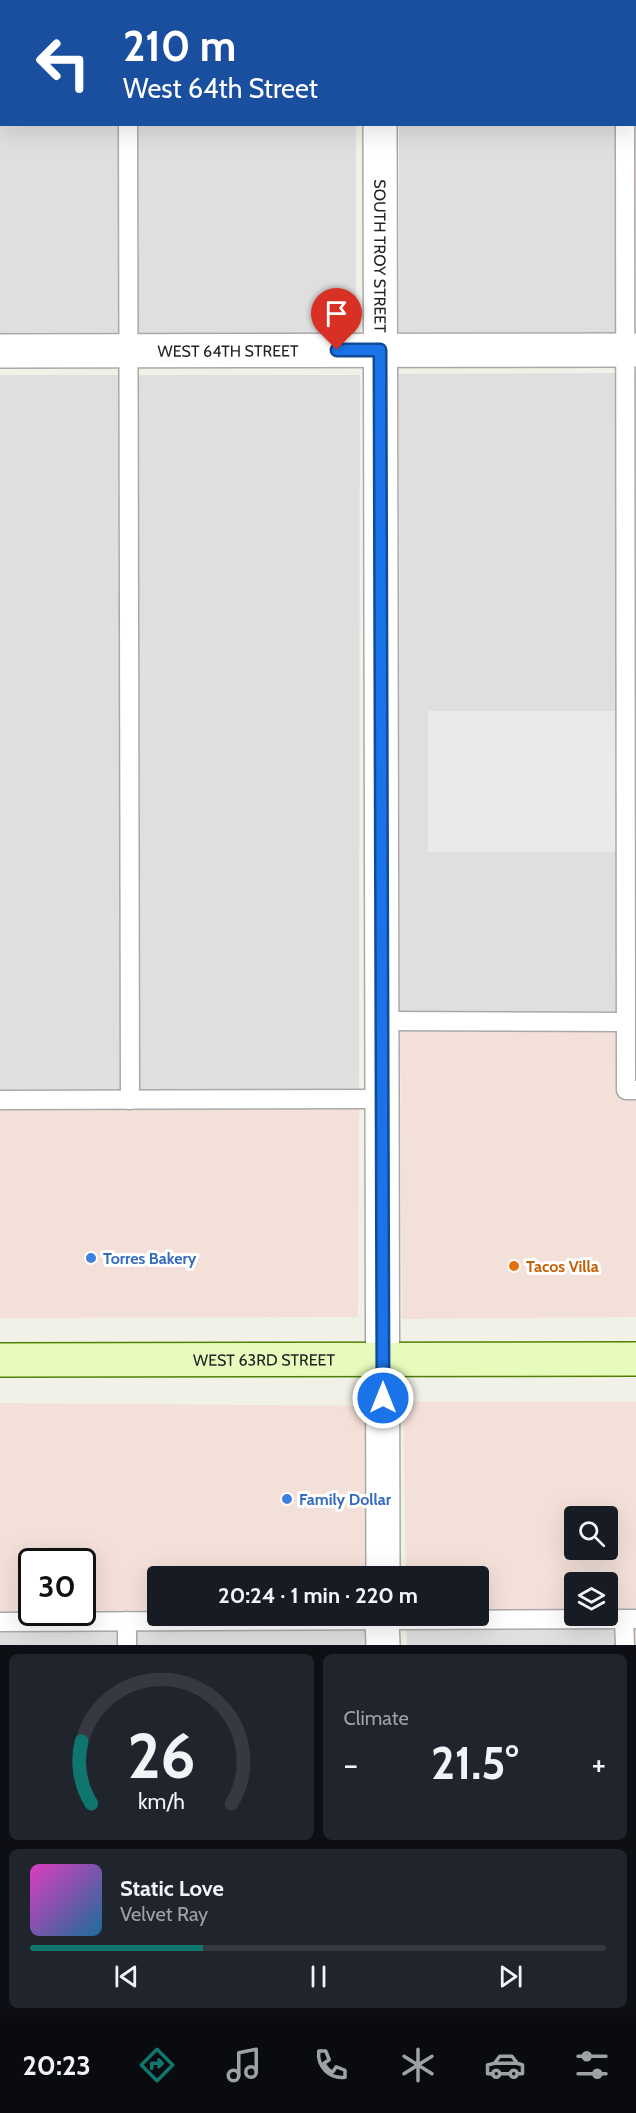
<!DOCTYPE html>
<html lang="en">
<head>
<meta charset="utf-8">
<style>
	:root { --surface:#171b24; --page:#20242c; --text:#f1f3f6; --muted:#9ea1a6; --line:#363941; --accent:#0f766e }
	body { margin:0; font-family:Cabin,sans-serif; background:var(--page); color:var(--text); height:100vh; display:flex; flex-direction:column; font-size:22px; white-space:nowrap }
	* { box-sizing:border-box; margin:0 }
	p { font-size:20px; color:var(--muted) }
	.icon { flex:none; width:33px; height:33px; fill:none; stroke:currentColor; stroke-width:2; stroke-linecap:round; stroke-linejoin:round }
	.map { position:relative; height:1645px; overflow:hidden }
	.drawer { display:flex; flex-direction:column; gap:9px; padding:9px; background:#0d0f14; flex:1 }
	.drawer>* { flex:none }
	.banner { position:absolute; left:0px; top:0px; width:636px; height:126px; box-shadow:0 6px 24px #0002; background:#1a4fa0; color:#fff; overflow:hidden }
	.controls { position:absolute; left:564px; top:1506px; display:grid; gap:12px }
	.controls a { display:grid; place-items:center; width:54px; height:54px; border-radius:6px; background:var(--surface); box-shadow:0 6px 24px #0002; font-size:30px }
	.speed { position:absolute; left:18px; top:1548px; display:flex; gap:12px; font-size:30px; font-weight:700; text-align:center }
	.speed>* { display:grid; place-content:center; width:78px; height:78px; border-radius:50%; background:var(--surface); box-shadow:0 6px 24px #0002; line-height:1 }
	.speed .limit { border:3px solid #111; border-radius:9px; background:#fff; color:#111 }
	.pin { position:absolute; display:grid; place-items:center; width:51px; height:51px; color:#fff; margin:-62px -26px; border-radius:50% 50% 50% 0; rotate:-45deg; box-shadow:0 0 6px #0007 }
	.pin .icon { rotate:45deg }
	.me { position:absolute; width:66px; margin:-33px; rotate:0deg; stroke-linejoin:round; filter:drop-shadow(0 0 4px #0008) }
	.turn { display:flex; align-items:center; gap:21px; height:126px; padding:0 24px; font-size:27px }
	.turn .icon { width:78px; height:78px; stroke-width:2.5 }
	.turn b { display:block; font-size:42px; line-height:51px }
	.big { font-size:45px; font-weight:700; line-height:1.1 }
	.drawer .card { flex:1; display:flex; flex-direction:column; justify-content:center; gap:9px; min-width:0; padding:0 21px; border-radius:9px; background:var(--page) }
	.drawer .dial { align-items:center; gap:0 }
	.dial svg { height:156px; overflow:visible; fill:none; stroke:var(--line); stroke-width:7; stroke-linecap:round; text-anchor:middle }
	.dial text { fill:var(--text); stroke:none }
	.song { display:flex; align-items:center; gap:18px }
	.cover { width:72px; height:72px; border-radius:9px; background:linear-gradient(135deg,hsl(310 70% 55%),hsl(200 70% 35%)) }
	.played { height:6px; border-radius:3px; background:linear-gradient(90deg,var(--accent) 30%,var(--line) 30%) }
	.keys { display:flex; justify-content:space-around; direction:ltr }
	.heat { display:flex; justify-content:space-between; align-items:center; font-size:33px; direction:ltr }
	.drawer .tiles { flex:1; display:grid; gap:9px; grid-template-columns:1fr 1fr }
	.card:last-child { grid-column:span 2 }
	.trip { position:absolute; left:147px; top:1566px; width:342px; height:60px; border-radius:6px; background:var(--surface); box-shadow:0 6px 24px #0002; font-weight:700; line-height:60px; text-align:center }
	.dock { display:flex; height:96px; justify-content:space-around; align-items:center; background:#090b0e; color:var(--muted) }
	.dock .icon { width:42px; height:42px }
	.dock .active { color:var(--accent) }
	.dock b { font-size:27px; color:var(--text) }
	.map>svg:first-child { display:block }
	.residential { fill:#e0dfdf }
	.commercial { fill:#f3e0d8; fill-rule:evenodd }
	.parking { fill:#eaeaea }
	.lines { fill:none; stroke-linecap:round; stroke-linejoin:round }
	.service-casing { stroke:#a9a9a9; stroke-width:21 }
	.minor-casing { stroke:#a9a9a9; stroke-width:36 }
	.secondary-casing { stroke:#508001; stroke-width:36 }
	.service { stroke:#fff; stroke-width:18 }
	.minor { stroke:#fff; stroke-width:33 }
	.secondary { stroke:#e7fcbc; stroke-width:33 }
	.route-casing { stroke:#114b97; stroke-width:15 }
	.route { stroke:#1a73e8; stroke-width:10 }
	.shop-dot { fill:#3f7fe0; stroke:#fff; stroke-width:2 }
	.food-dot { fill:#e8710a; stroke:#fff; stroke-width:2 }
	.labels { text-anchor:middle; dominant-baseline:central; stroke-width:6; stroke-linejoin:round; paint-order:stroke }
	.street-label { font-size:16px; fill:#222; stroke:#fff }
	.shop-label { font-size:16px; font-weight:bold; fill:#366cbe; stroke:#fff; text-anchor:start }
	.food-label { font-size:16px; font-weight:bold; fill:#c56008; stroke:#fff; text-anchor:start }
</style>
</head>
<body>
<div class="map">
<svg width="636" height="1645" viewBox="0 0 636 1645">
	<rect width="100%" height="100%" fill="#f2f1e8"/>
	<g class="residential">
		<path d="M0 0H356L2 2V124L356 125V333H0Z"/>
		<path d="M399 0H636V150H625L624 332H399V125L634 124V2Z"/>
		<path d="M626 373V1022H400L399 374Z"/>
		<path d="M0 375H360L359 1099 0 1100Z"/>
		<path d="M624 1619 625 1645H407L406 1620Z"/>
		<path d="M366 1620V1645H0V1622Z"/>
	</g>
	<g class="commercial">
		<rect x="624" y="150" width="12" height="182"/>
		<path d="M626 373H636V1317L402 1319 400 1022H626Z"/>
		<path d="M359 1099 358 1317 0 1318V1100Z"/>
		<path d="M403 1402H636V1645H625L624 1620 478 1616V1576H406ZM574 1516H608V1550H574ZM574 1582H608V1616H574Z"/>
		<path d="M0 1403 368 1406 367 1576H158V1616L0 1622ZM32 1562H82V1612H32Z"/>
	</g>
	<path class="parking" d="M428 711H619L618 852H428Z"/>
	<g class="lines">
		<g class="service-casing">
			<g id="service">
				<path d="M128 0V2"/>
				<path d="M626 2V0"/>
				<path d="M128 124 130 1100"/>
				<path d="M625 124 626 1090H636"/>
				<path d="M382 1021 626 1022"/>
				<path d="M0 1100 382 1099"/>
				<path d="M624 1619 625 1645"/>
				<path d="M127 1621V1645"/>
				<path d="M0 1622 636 1619"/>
			</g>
		</g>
		<g class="minor-casing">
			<g id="minor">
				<path d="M379 0V2"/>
				<path id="s1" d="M380 124 383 1576"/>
				<path id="s2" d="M0 351 636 350"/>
				<path d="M382 1616 383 1645"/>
			</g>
		</g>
		<g class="secondary-casing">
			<g id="secondary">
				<path id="s3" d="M0 1360 636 1359"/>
			</g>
		</g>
		<use href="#service" class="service"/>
		<use href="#minor" class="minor"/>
		<use href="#secondary" class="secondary"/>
	</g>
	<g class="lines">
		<g class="route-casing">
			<path id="route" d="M337 350H380L383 1398"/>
		</g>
		<use href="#route" class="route"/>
	</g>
	<g class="shop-dot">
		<circle cx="91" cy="1258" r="6"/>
		<circle cx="287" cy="1499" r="6"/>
	</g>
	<circle class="food-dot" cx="514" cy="1266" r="6"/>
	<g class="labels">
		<g class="street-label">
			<text stroke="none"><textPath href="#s1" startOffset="132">SOUTH TROY STREET</textPath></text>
			<text stroke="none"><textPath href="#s2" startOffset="228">WEST 64TH STREET</textPath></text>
			<text stroke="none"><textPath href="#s3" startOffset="264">WEST 63RD STREET</textPath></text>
		</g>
		<g class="shop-label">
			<text x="103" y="1258">Torres Bakery</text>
			<text x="299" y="1499">Family Dollar</text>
		</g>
		<g class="food-label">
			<text x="526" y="1266">Tacos Villa</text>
		</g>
	</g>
</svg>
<div class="controls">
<a><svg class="icon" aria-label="search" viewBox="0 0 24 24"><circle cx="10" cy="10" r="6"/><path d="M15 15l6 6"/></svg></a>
<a><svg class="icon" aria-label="layers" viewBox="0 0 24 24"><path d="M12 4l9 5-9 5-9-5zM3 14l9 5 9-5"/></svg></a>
</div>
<div class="speed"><div class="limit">30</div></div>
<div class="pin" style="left:337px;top:350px;background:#d93025"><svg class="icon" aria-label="arrive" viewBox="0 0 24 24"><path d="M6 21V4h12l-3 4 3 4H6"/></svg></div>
<svg class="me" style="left:383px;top:1398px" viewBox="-20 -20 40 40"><circle r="17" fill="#1a73e8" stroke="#fff" stroke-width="3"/><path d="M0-11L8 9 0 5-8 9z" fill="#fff"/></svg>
<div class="trip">20:24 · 1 min · 220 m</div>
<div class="banner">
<div class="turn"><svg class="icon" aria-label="left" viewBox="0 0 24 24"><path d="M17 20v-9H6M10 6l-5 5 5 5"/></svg><div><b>210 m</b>West 64th Street</div></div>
</div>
</div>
<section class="drawer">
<div class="tiles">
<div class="card dial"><svg viewBox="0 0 100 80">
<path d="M14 69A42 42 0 1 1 86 69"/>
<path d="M14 69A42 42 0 0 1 9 37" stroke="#0f766e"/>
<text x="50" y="56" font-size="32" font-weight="700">26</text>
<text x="50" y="72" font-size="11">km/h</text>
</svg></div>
<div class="card"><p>Climate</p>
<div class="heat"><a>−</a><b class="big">21.5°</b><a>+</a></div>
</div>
<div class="card">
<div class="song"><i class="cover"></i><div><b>Static Love</b><p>Velvet Ray</p></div></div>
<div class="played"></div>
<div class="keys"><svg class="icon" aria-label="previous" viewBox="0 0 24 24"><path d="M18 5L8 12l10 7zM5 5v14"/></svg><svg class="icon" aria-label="pause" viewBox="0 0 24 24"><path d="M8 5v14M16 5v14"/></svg><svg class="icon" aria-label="next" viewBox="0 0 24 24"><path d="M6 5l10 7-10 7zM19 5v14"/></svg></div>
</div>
</div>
</section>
<nav class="dock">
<b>20:23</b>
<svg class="icon active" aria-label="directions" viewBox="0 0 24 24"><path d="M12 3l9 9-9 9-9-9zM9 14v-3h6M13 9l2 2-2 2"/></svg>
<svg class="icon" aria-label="music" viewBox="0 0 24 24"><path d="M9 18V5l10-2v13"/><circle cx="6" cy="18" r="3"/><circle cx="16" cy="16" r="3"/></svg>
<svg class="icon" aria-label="phone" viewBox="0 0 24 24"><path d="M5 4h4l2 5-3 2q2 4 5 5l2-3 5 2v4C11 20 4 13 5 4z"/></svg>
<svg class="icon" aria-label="climate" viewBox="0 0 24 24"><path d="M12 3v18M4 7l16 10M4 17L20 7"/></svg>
<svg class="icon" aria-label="car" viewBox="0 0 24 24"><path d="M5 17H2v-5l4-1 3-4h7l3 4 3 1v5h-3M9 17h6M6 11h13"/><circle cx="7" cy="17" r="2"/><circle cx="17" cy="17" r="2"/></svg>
<svg class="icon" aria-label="filters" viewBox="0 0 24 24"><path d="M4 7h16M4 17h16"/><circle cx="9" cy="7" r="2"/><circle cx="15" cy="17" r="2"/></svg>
</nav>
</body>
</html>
